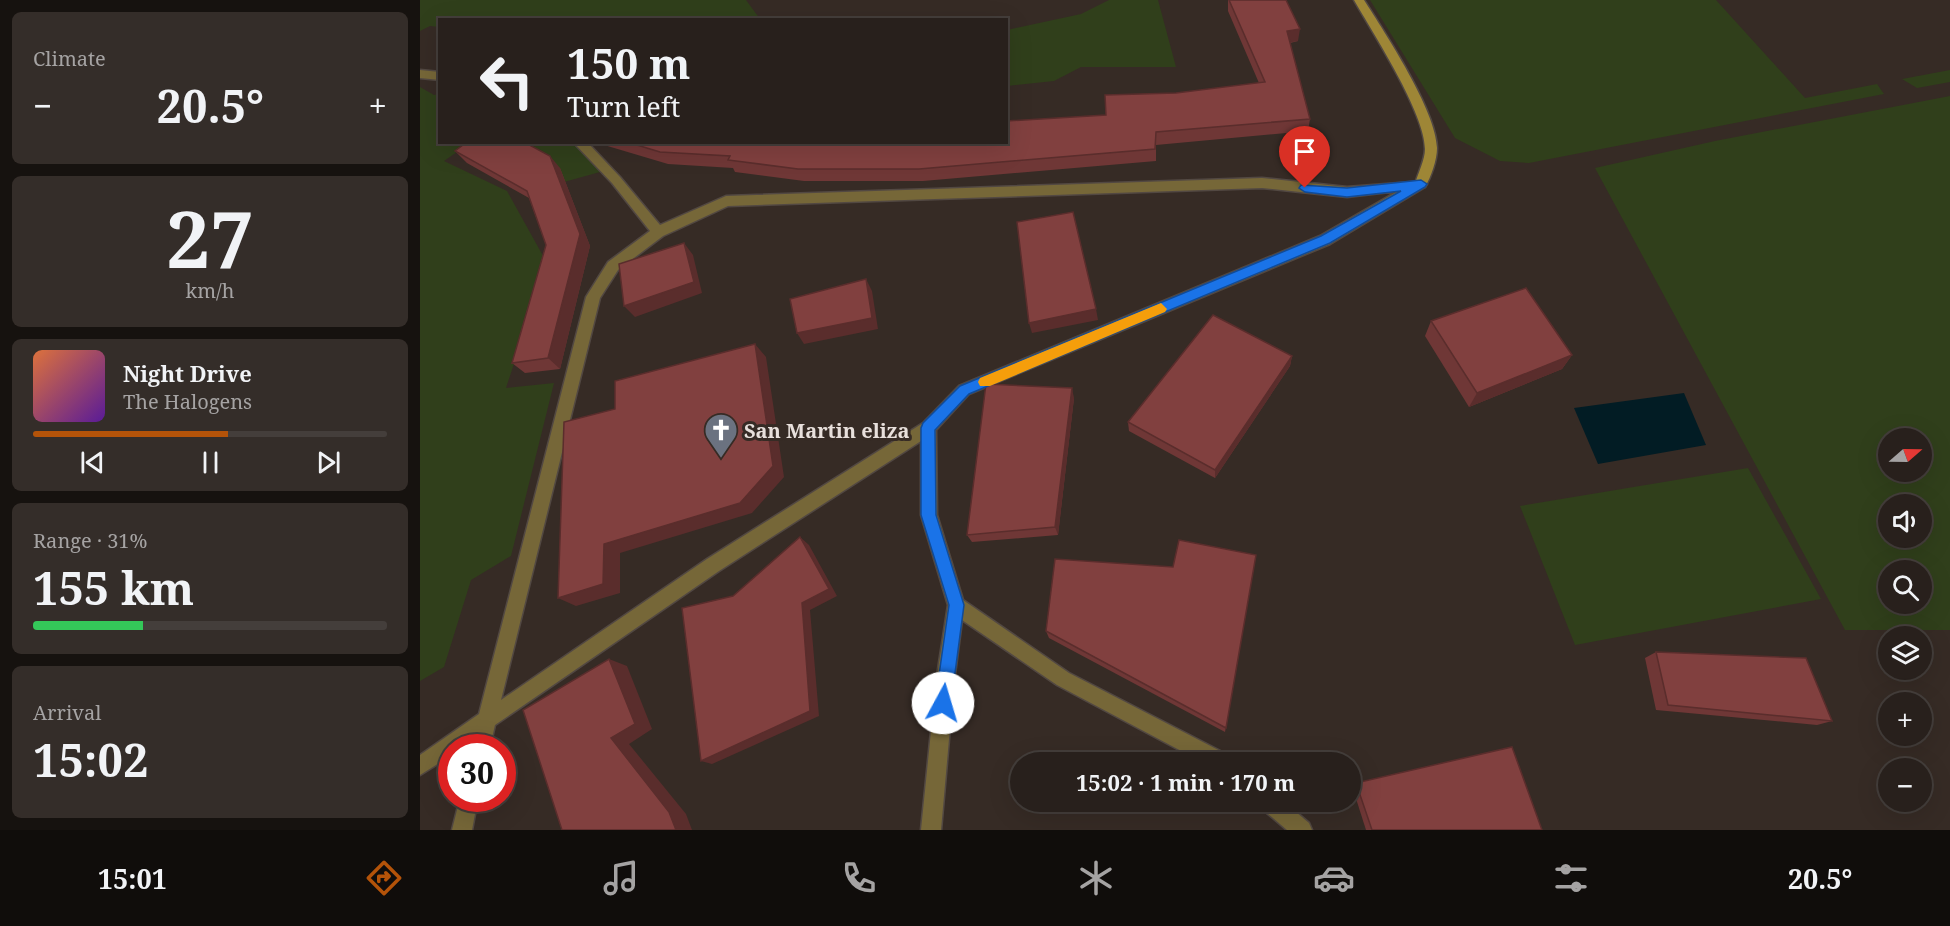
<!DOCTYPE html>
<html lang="en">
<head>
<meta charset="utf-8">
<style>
	:root { --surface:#28201c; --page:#342d29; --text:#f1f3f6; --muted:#a5a3a3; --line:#443e3b; --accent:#b45309 }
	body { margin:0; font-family:"Noto Serif",serif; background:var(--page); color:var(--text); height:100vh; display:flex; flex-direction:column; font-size:22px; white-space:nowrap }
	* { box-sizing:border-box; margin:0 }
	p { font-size:20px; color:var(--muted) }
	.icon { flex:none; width:33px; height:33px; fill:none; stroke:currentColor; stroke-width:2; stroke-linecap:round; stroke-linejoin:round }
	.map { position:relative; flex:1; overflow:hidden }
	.details { display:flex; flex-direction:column; gap:12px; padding:12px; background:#16120f; width:420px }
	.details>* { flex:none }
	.banner { position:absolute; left:18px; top:18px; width:570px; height:126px; border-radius:0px; box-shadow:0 6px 24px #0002,0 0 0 2px var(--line); background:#28201c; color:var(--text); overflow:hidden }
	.needle { width:39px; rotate:70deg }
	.buttons { position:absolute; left:1458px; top:428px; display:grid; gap:12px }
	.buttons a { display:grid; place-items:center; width:54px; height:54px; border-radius:50%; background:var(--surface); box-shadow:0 6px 24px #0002,0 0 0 2px var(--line); font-size:30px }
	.speed { position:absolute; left:18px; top:734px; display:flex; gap:12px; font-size:30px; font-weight:700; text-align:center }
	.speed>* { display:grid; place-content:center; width:78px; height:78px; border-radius:50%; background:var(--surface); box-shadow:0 6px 24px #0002,0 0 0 2px var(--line); line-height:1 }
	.speed .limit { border:9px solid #d22; background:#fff; color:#111 }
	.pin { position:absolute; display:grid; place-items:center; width:51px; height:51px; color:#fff; margin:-62px -26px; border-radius:50% 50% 50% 0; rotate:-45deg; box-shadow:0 0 6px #0007 }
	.pin .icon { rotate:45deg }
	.me { position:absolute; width:66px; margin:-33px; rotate:6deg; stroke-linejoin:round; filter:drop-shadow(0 0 4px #0008) }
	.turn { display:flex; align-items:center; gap:21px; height:126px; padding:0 30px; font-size:27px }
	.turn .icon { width:78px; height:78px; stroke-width:2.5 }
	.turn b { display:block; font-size:42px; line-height:51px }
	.big { font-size:45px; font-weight:700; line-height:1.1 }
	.details .widget { flex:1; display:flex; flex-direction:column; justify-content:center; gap:9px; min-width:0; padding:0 21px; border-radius:9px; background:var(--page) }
	.details .dial { align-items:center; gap:0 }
	.dial b { font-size:78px; line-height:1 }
	.song { display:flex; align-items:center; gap:18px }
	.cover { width:72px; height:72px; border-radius:9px; background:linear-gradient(135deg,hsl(20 70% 55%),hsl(270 70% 35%)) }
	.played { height:6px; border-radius:3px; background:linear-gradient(90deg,var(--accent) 55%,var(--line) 55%) }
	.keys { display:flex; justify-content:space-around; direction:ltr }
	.heat { display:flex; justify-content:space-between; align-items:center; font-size:33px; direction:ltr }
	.charge { height:9px; border-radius:4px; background:linear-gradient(90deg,#34c759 31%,var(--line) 0) }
	.trip { position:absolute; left:590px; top:752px; width:351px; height:60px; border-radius:30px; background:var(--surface); box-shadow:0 6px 24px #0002,0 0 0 2px var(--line); font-weight:700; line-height:60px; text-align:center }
	.menu { display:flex; height:96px; justify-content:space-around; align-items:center; background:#100d0b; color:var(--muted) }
	.menu .icon { width:42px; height:42px }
	.menu .active { color:var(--accent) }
	.menu b { font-size:27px; color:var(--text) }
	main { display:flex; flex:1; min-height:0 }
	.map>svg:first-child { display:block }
	.green { fill:#303f1b; fill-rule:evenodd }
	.water { fill:#021c24 }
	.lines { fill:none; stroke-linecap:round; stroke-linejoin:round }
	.street-casing { stroke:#524842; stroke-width:3 }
	.secondary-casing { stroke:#524842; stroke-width:3 }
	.street { fill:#766738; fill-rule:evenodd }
	.secondary { fill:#9e8636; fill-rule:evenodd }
	.wall { fill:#6f3736 }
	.shaded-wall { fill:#5a2d2c }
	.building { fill:#81403f; stroke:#5a2d2c; stroke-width:1.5 }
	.route { fill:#1a73e8; stroke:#114b97; stroke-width:1.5 }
	.slow { fill:#f59e0b }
	.labels { text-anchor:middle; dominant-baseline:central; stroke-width:6; stroke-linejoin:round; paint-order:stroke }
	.poi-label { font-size:20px; font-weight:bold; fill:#e8e0dc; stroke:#362b25; text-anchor:start }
</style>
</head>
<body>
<main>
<section class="details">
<div class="widget"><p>Climate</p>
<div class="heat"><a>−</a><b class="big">20.5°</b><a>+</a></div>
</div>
<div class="widget dial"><b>27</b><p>km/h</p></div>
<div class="widget">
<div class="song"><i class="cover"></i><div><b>Night Drive</b><p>The Halogens</p></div></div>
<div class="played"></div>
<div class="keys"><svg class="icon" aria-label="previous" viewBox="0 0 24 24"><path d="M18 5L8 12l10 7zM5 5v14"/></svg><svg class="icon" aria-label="pause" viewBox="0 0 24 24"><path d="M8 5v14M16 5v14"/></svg><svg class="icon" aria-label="next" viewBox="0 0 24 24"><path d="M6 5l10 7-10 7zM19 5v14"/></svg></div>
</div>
<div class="widget"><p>Range · 31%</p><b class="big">155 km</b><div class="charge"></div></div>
<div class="widget"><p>Arrival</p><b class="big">15:02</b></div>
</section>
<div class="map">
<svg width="1530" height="830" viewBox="0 0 1530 830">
	<rect width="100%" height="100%" fill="#362b25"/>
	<g class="green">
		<path d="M0 0H326L340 19 20 20 19 27 10 26 0 31Z"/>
		<path d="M689 0H738L756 67H661L634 81 587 86V30L661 14Z"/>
		<path d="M950 0H1296L1385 98 1457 84 1464 94 1109 163 1080 161 1035 138Z"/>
		<path d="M1530 70V82L1497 88 1482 79Z"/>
		<path d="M0 87 14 95 19 94 20 142 50 143 24 161 87 191 127 263 86 388 134 383 91 556 51 580 24 667 0 681Z"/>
		<path d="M1530 96V630H1425L1175 168 1295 141ZM1468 438H1502V471H1468ZM1468 504H1502V537H1468ZM1468 570H1502V603H1468Z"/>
		<path d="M87 143H163L180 172 144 182Z"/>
		<path d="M1328 468 1401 599 1155 645 1100 506Z"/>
	</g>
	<path class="water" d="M1264 393 1286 445 1178 464 1154 408Z"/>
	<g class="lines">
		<g class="street-casing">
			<g id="street">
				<path d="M0 70 20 72V80L0 78Z"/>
				<path d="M153 142H167L200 177 240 225 306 196 842 178 927 187 1005 181 1007 184 1005 187 910 244 549 394 516 430 517 515 543 600 649 673 808 755 810 762H782L637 685 542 620 534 682 521 830H501L516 682 528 605 501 515V441L299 571 75 725 70 747H52L53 740 44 747H32V755L0 775V755L59 714 166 297 188 262 230 231 192 183ZM842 188 927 197 978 191 900 236 539 386 503 423 287 559 81 700 180 298 198 270 243 236 308 206Z"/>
				<path d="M40 798H58L52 830H32Z"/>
				<path d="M839 801H863L889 823 892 830H867L841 808Z"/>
			</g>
		</g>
		<g class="secondary-casing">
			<path id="secondary" d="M934 0H944C965 33 1016 110 1017 148 1017 160 1011 177 1005 187H997L995 184C998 173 1005 160 1005 149 1005 113 953 33 934 0Z"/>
		</g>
		<use href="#street" class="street"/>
		<use href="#secondary" class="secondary"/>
	</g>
	<g class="wall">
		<path d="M808 0H866L878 41 870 43 890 119 888 131 736 145V161L503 181H384L315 172 313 168 248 164 174 142H586L686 115 756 93 839 83 808 11Z"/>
		<path d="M35 151 140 168 170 246 140 369 105 373 92 363 126 245 109 198 47 163Z"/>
		<path d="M1011 321 1152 355 1142 369 1049 407 1005 336Z"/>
		<path d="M872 356 870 366 795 478 709 431 708 422Z"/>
		<path d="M654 398 638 535 552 542 547 535Z"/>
		<path d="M836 555 805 732 629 638 626 631 753 567Z"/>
		<path d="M1236 652 1412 721 1397 725 1236 710 1225 658Z"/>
		<path d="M936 783 1122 830H946L932 786Z"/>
	</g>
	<g class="shaded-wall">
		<path d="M880 29 878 41 866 43 867 31Z"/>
		<path d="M130 156 140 168 170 246 140 369 128 358Z"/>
		<path d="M264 243 273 255 282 293 215 317 204 306Z"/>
		<path d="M446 279 452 291 458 329 384 344 377 333Z"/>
		<path d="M676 309 678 320 612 333 609 323Z"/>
		<path d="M335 344 346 357 364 477 332 513 200 553V593L156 606 138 598 184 544Z"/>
		<path d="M1152 355 1142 369 1049 407 1057 393Z"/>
		<path d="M872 356 870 366 795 478V470Z"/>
		<path d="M652 388 654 398 638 535 635 527Z"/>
		<path d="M380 537 389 545 417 596 390 610 399 716 292 764 281 761 382 603Z"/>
		<path d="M189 659 207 666 232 729 209 744 266 814 272 830H256L191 738Z"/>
	</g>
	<g class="building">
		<path d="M809 0H866L880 29 867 31 890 119 736 132 735 149 499 169H378L308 160 310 156 240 152 207 142H586V121L686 115 685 95 756 93 845 82Z"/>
		<path d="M47 142H104L130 156 160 234 128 358 92 363 126 245 107 191 35 151Z"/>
		<path d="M653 212 676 309 609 323 597 222Z"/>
		<path d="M264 243 274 282 204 306 199 264Z"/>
		<path d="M446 279 452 318 377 333 370 299Z"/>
		<path d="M1106 288 1152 355 1057 393 1011 321Z"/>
		<path d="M793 315 872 356 795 470 708 422Z"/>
		<path d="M335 344 353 466 320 503 184 544 183 584 138 598 144 422 195 409V381Z"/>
		<path d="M566 384 652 388 635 527 547 535Z"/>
		<path d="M380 537 409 589 382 603 390 711 281 761 262 608 313 596Z"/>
		<path d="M759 540 836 555 806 728 626 631 635 559 753 567Z"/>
		<path d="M1236 652 1386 658 1412 721 1248 705Z"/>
		<path d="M189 659 215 724 191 738 249 812 256 830H142L103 710Z"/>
		<path d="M1092 747 1122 830H952L936 783Z"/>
	</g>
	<path class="route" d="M1001 180 1007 184 1005 187 910 243 549 394 515 430 516 515 544 605 531 703 529 709 523 711 517 709 515 703 529 605 501 515V428L503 423 540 386 901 236 981 191 927 197 885 192 879 188 881 185 927 188Z"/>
	<path class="slow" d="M741 303 747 309 745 312 570 386H560L558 382 560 378Z"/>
	<defs>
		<g id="church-pin" transform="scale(1.725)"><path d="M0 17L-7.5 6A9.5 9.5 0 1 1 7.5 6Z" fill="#6b7280" stroke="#362b25"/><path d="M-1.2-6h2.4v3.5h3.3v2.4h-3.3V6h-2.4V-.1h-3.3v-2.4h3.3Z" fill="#fff"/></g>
	</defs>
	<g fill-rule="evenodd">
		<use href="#church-pin" x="301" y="430"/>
	</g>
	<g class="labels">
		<g class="poi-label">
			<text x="324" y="430">San Martin eliza</text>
		</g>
	</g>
</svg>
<div class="buttons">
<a><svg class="needle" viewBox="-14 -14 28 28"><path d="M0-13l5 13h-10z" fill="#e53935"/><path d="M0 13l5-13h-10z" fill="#a5a3a3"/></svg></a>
<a><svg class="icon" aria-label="sound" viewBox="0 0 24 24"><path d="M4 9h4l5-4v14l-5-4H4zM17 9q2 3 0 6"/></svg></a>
<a><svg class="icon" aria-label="search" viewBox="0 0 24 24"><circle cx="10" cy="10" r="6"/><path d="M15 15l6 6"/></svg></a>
<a><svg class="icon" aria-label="layers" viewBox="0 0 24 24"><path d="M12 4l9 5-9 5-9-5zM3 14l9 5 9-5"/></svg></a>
<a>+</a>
<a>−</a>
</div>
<div class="speed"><div class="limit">30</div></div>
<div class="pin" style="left:885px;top:188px;background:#d93025"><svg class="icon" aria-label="arrive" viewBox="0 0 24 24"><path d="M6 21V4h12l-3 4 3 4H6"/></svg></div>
<svg class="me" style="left:523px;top:703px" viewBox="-20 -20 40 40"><circle r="19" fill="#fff"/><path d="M0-13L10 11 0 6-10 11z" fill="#1a73e8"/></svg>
<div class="trip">15:02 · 1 min · 170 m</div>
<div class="banner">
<div class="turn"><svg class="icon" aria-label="left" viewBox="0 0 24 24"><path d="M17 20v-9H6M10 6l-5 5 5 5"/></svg><div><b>150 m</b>Turn left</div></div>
</div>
</div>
</main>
<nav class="menu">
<b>15:01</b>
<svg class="icon active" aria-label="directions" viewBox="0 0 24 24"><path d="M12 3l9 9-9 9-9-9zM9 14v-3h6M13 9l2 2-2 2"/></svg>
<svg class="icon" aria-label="music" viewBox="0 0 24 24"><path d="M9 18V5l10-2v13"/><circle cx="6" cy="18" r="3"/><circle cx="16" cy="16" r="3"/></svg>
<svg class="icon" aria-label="phone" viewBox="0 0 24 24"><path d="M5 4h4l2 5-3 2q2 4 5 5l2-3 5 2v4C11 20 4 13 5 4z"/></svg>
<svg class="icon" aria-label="climate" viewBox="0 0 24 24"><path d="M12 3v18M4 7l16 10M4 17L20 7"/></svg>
<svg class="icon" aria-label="car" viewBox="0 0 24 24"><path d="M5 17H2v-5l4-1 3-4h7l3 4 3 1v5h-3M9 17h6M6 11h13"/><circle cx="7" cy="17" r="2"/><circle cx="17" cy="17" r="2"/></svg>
<svg class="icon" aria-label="filters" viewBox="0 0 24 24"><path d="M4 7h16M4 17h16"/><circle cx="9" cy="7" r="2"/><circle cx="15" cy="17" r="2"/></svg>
<b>20.5°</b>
</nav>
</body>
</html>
